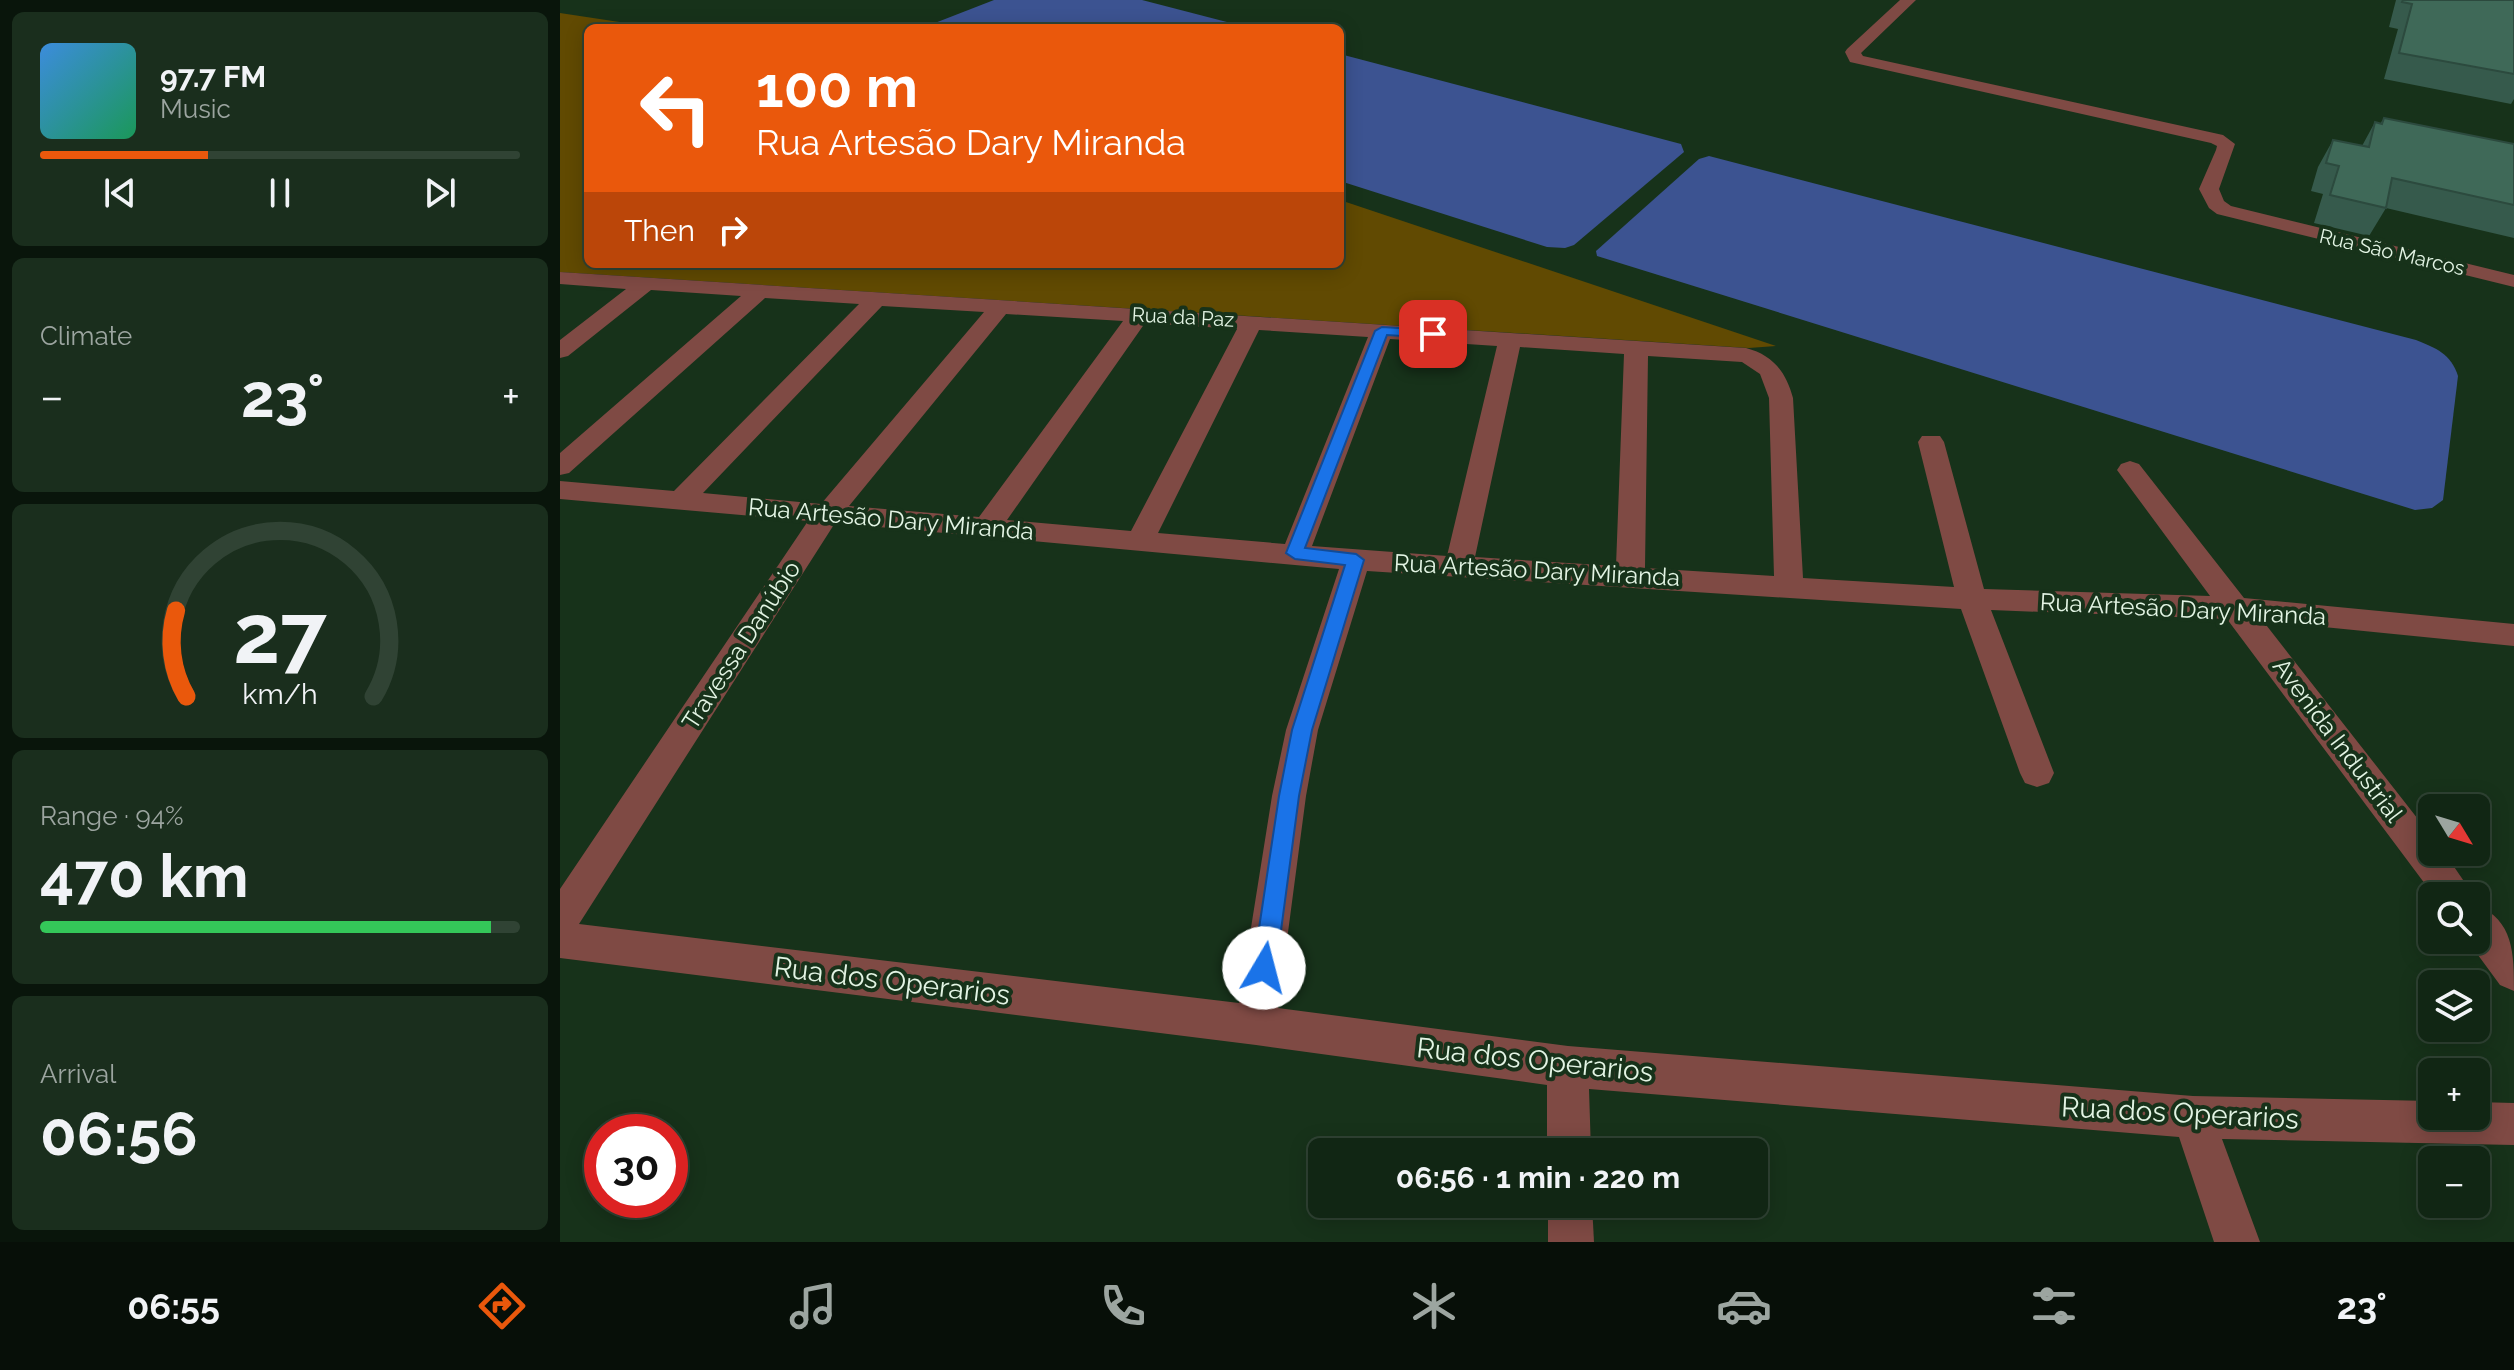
<!DOCTYPE html>
<html lang="en">
<head>
<meta charset="utf-8">
<style>
	:root { --surface:#112614; --page:#1a2e1d; --text:#f1f3f6; --muted:#9ca5a0; --line:#304334; --accent:#ea580c }
	body { margin:0; font-family:Raleway,sans-serif; background:var(--page); color:var(--text); height:100vh; display:flex; flex-direction:column; font-size:30px; white-space:nowrap }
	* { box-sizing:border-box; margin:0 }
	p { font-size:26px; color:var(--muted) }
	.icon { flex:none; width:44px; height:44px; fill:none; stroke:currentColor; stroke-width:2; stroke-linecap:round; stroke-linejoin:round }
	.map { position:relative; flex:1; overflow:hidden }
	.sheet { display:flex; flex-direction:column; gap:12px; padding:12px; background:#09150b; width:560px }
	.sheet>* { flex:none }
	.banner { position:absolute; left:24px; top:24px; width:760px; height:244px; border-radius:12px; box-shadow:0 4px 20px #0003,0 0 0 2px var(--line); background:#ea580c; color:#fff; overflow:hidden }
	.needle { width:52px; rotate:128deg }
	.controls { position:absolute; left:1858px; top:794px; display:grid; gap:16px }
	.controls a { display:grid; place-items:center; width:72px; height:72px; border-radius:12px; background:var(--surface); box-shadow:0 4px 20px #0003,0 0 0 2px var(--line); font-size:40px }
	.speed { position:absolute; left:24px; top:1114px; display:flex; gap:16px; font-size:40px; font-weight:700; text-align:center }
	.speed>* { display:grid; place-content:center; width:104px; height:104px; border-radius:50%; background:var(--surface); box-shadow:0 4px 20px #0003,0 0 0 2px var(--line); line-height:1 }
	.speed .limit { border:12px solid #d22; background:#fff; color:#111 }
	.pin { position:absolute; display:grid; place-items:center; width:68px; height:68px; color:#fff; margin:-34px; border-radius:16px; box-shadow:0 4px 12px #0006 }
	.me { position:absolute; width:88px; margin:-44px; rotate:8deg; stroke-linejoin:round; filter:drop-shadow(0 0 6px #0008) }
	.turn { display:flex; align-items:center; gap:28px; height:168px; padding:0 40px; font-size:36px }
	.turn .icon { width:104px; height:104px; stroke-width:2.5 }
	.turn b { display:block; font-size:56px; line-height:68px }
	.then { display:flex; align-items:center; height:76px; padding:0 40px; background:#0003; gap:16px; font-size:30px }
	.big { font-size:60px; font-weight:700; line-height:1.1 }
	.sheet .card { flex:1; display:flex; flex-direction:column; justify-content:center; gap:12px; min-width:0; padding:0 28px; border-radius:12px; background:var(--page) }
	.sheet .dial { align-items:center; gap:0 }
	.dial svg { height:208px; overflow:visible; fill:none; stroke:var(--line); stroke-width:7; stroke-linecap:round; text-anchor:middle }
	.dial text { fill:var(--text); stroke:none }
	.song { display:flex; align-items:center; gap:24px }
	.cover { width:96px; height:96px; border-radius:12px; background:linear-gradient(135deg,hsl(210 70% 55%),hsl(150 70% 35%)) }
	.played { height:8px; border-radius:4px; background:linear-gradient(90deg,var(--accent) 35%,var(--line) 35%) }
	.keys { display:flex; justify-content:space-around; direction:ltr }
	.heat { display:flex; justify-content:space-between; align-items:center; font-size:44px; direction:ltr }
	.charge { height:12px; border-radius:6px; background:linear-gradient(90deg,#34c759 94%,var(--line) 0) }
	.trip { position:absolute; left:748px; top:1138px; width:460px; height:80px; border-radius:12px; background:var(--surface); box-shadow:0 4px 20px #0003,0 0 0 2px var(--line); font-weight:700; line-height:80px; text-align:center }
	.tabs { display:flex; height:128px; justify-content:space-around; align-items:center; background:#070f08; color:var(--muted) }
	.tabs .icon { width:56px; height:56px }
	.tabs .selected { color:var(--accent) }
	.tabs b { font-size:36px; color:var(--text) }
	main { display:flex; flex:1; min-height:0 }
	.map>svg:first-child { display:block }
	.green { fill:#614a02 }
	.water { fill:#3c5391 }
	.lines { fill:none; stroke-linecap:round; stroke-linejoin:round }
	.street { fill:#7f4a44; fill-rule:evenodd }
	.wall { fill:#365a4c }
	.building { fill:#3f6958; stroke:#2c4a3e; stroke-width:2 }
	.route { fill:#1a73e8; stroke:#114b97; stroke-width:2 }
	.labels { text-anchor:middle; dominant-baseline:central; stroke-width:8; stroke-linejoin:round; paint-order:stroke }
	.far-street-label { font-size:20px; fill:#e3f4e4; stroke:#17321a }
	.street-label { font-size:24px; fill:#e3f4e4; stroke:#17321a }
	.near-street-label { font-size:28px; fill:#e3f4e4; stroke:#17321a }
</style>
</head>
<body>
<main>
<section class="sheet">
<div class="card">
<div class="song"><i class="cover"></i><div><b>97.7 FM</b><p>Music</p></div></div>
<div class="played"></div>
<div class="keys"><svg class="icon" aria-label="previous" viewBox="0 0 24 24"><path d="M18 5L8 12l10 7zM5 5v14"/></svg><svg class="icon" aria-label="pause" viewBox="0 0 24 24"><path d="M8 5v14M16 5v14"/></svg><svg class="icon" aria-label="next" viewBox="0 0 24 24"><path d="M6 5l10 7-10 7zM19 5v14"/></svg></div>
</div>
<div class="card"><p>Climate</p>
<div class="heat"><a>−</a><b class="big">23°</b><a>+</a></div>
</div>
<div class="card dial"><svg viewBox="0 0 100 80">
<path d="M14 69A42 42 0 1 1 86 69"/>
<path d="M14 69A42 42 0 0 1 10 36" stroke="#ea580c"/>
<text x="50" y="56" font-size="32" font-weight="700">27</text>
<text x="50" y="72" font-size="11">km/h</text>
</svg></div>
<div class="card"><p>Range · 94%</p><b class="big">470 km</b><div class="charge"></div></div>
<div class="card"><p>Arrival</p><b class="big">06:56</b></div>
</section>
<div class="map">
<svg width="1954" height="1242" viewBox="0 0 1954 1242">
	<rect width="100%" height="100%" fill="#17321a"/>
	<path class="green" d="M0 13 99 28H28V264H780V200L1216 346 1189 348 0 272Z"/>
	<g class="water">
		<path d="M434 0H582L690 28H362Z"/>
		<path d="M780 54 1121 144 1124 152 1014 245 1005 248 987 247 780 181Z"/>
		<path d="M1149 156 1856 340C1876 348 1891 354 1898 376L1883 500 1872 508 1855 510 1037 256 1036 251 1139 159Z"/>
	</g>
	<g class="lines">
		<g class="street">
			<path d="M1340 0H1356L1301 53 1303 56 1663 135 1675 144 1659 189 1664 201 1671 206 1954 275V287L1657 214 1649 208 1639 189 1656 150 1657 146 1651 143 1290 62 1285 52 1287 49Z"/>
			<path d="M0 272 1186 348C1213 355 1226 372 1233 398L1243 578 1394 587 1358 442 1362 436H1380L1384 442 1424 589 1650 596 1557 470 1561 464 1570 461 1579 464 1684 598 1954 624V646L1703 621 1872 837V852H1884L1914 896H1874L1667 619 1431 610 1494 773 1489 783 1477 787 1465 783 1460 773 1401 609 807 571 758 730 746 796 718 1008 1008 1046 1633 1096 1872 1101V1116H1916V1102L1954 1103V1145L1662 1139 1700 1242H1654L1619 1137 1029 1089 1031 1152H987V1085L696 1045 0 958V889L248 521 0 499V481L114 491 299 304 205 298 9 473 0 475V453L181 296 91 290 8 356 0 358V340L66 289 0 284ZM322 306 424 312 261 504 143 493ZM446 314 563 321 419 517 289 506ZM585 323 677 329 571 531 447 520ZM699 330 808 337 725 544 598 533ZM830 339 937 346 887 556 752 546ZM960 347 1064 354 1056 566 915 557ZM1088 356 1182 362 1200 374 1209 398 1214 576 1085 568ZM275 523 779 569 726 730 712 796 679 1003 19 924Z"/>
			<path d="M1916 905C1954 920 1954 954 1954 991L1940 985 1907 940H1916Z"/>
			<path d="M988 1204H1032L1034 1242H988Z"/>
		</g>
	</g>
	<g class="wall">
		<path d="M1836 0H1954V99L1951 104 1824 79 1838 29 1829 27Z"/>
		<path d="M1824 118 1954 144V238L1826 208 1809 236 1754 223 1763 194 1751 191 1758 167 1773 140 1802 146 1815 122 1820 124Z"/>
	</g>
	<g class="building">
		<path d="M1843 0H1954V74L1839 53 1852 4 1842 2Z"/>
		<path d="M1824 118 1954 144V205L1832 178 1826 208 1770 195 1779 166 1766 163 1773 140 1809 147 1815 122 1822 124Z"/>
	</g>
	<path class="route" d="M822 327 873 330 880 334 873 338 827 335 745 548 796 554 804 560 752 730 739 796 716 968 713 976 704 979 696 976 693 968 719 796 732 730 785 565 735 559 726 553 815 331Z"/>
	<g class="labels">
		<g class="far-street-label">
			<text transform="translate(1832 252) rotate(13)">Rua São Marcos</text>
			<text transform="translate(623 317) rotate(3)">Rua da Paz</text>
		</g>
		<g class="street-label">
			<text transform="translate(331 519) rotate(5)">Rua Artesão Dary Miranda</text>
			<text transform="translate(977 570) rotate(3)">Rua Artesão Dary Miranda</text>
			<text transform="translate(1623 609) rotate(3)">Rua Artesão Dary Miranda</text>
			<text transform="translate(181 645) rotate(-57)">Travessa Danúbio</text>
			<text transform="translate(1778 740) rotate(53)">Avenida Industrial</text>
		</g>
		<g class="near-street-label">
			<text transform="translate(332 981) rotate(7)">Rua dos Operarios</text>
			<text transform="translate(975 1060) rotate(6)">Rua dos Operarios</text>
			<text transform="translate(1620 1113) rotate(3)">Rua dos Operarios</text>
		</g>
	</g>
</svg>
<div class="controls">
<a><svg class="needle" viewBox="-14 -14 28 28"><path d="M0-13l5 13h-10z" fill="#e53935"/><path d="M0 13l5-13h-10z" fill="#9ca5a0"/></svg></a>
<a><svg class="icon" aria-label="search" viewBox="0 0 24 24"><circle cx="10" cy="10" r="6"/><path d="M15 15l6 6"/></svg></a>
<a><svg class="icon" aria-label="layers" viewBox="0 0 24 24"><path d="M12 4l9 5-9 5-9-5zM3 14l9 5 9-5"/></svg></a>
<a>+</a>
<a>−</a>
</div>
<div class="speed"><div class="limit">30</div></div>
<div class="pin" style="left:873px;top:334px;background:#d93025"><svg class="icon" aria-label="arrive" viewBox="0 0 24 24"><path d="M6 21V4h12l-3 4 3 4H6"/></svg></div>
<svg class="me" style="left:704px;top:968px" viewBox="-20 -20 40 40"><circle r="19" fill="#fff"/><path d="M0-13L10 11 0 6-10 11z" fill="#1a73e8"/></svg>
<div class="trip">06:56 · 1 min · 220 m</div>
<div class="banner">
<div class="turn"><svg class="icon" aria-label="left" viewBox="0 0 24 24"><path d="M17 20v-9H6M10 6l-5 5 5 5"/></svg><div><b>100 m</b>Rua Artesão Dary Miranda</div></div>
<div class="then">Then<svg class="icon" aria-label="right" viewBox="0 0 24 24"><path d="M7 20v-9h11M14 6l5 5-5 5"/></svg></div>
</div>
</div>
</main>
<nav class="tabs">
<b>06:55</b>
<svg class="icon selected" aria-label="directions" viewBox="0 0 24 24"><path d="M12 3l9 9-9 9-9-9zM9 14v-3h6M13 9l2 2-2 2"/></svg>
<svg class="icon" aria-label="music" viewBox="0 0 24 24"><path d="M9 18V5l10-2v13"/><circle cx="6" cy="18" r="3"/><circle cx="16" cy="16" r="3"/></svg>
<svg class="icon" aria-label="phone" viewBox="0 0 24 24"><path d="M5 4h4l2 5-3 2q2 4 5 5l2-3 5 2v4C11 20 4 13 5 4z"/></svg>
<svg class="icon" aria-label="climate" viewBox="0 0 24 24"><path d="M12 3v18M4 7l16 10M4 17L20 7"/></svg>
<svg class="icon" aria-label="car" viewBox="0 0 24 24"><path d="M5 17H2v-5l4-1 3-4h7l3 4 3 1v5h-3M9 17h6M6 11h13"/><circle cx="7" cy="17" r="2"/><circle cx="17" cy="17" r="2"/></svg>
<svg class="icon" aria-label="filters" viewBox="0 0 24 24"><path d="M4 7h16M4 17h16"/><circle cx="9" cy="7" r="2"/><circle cx="15" cy="17" r="2"/></svg>
<b>23°</b>
</nav>
</body>
</html>
